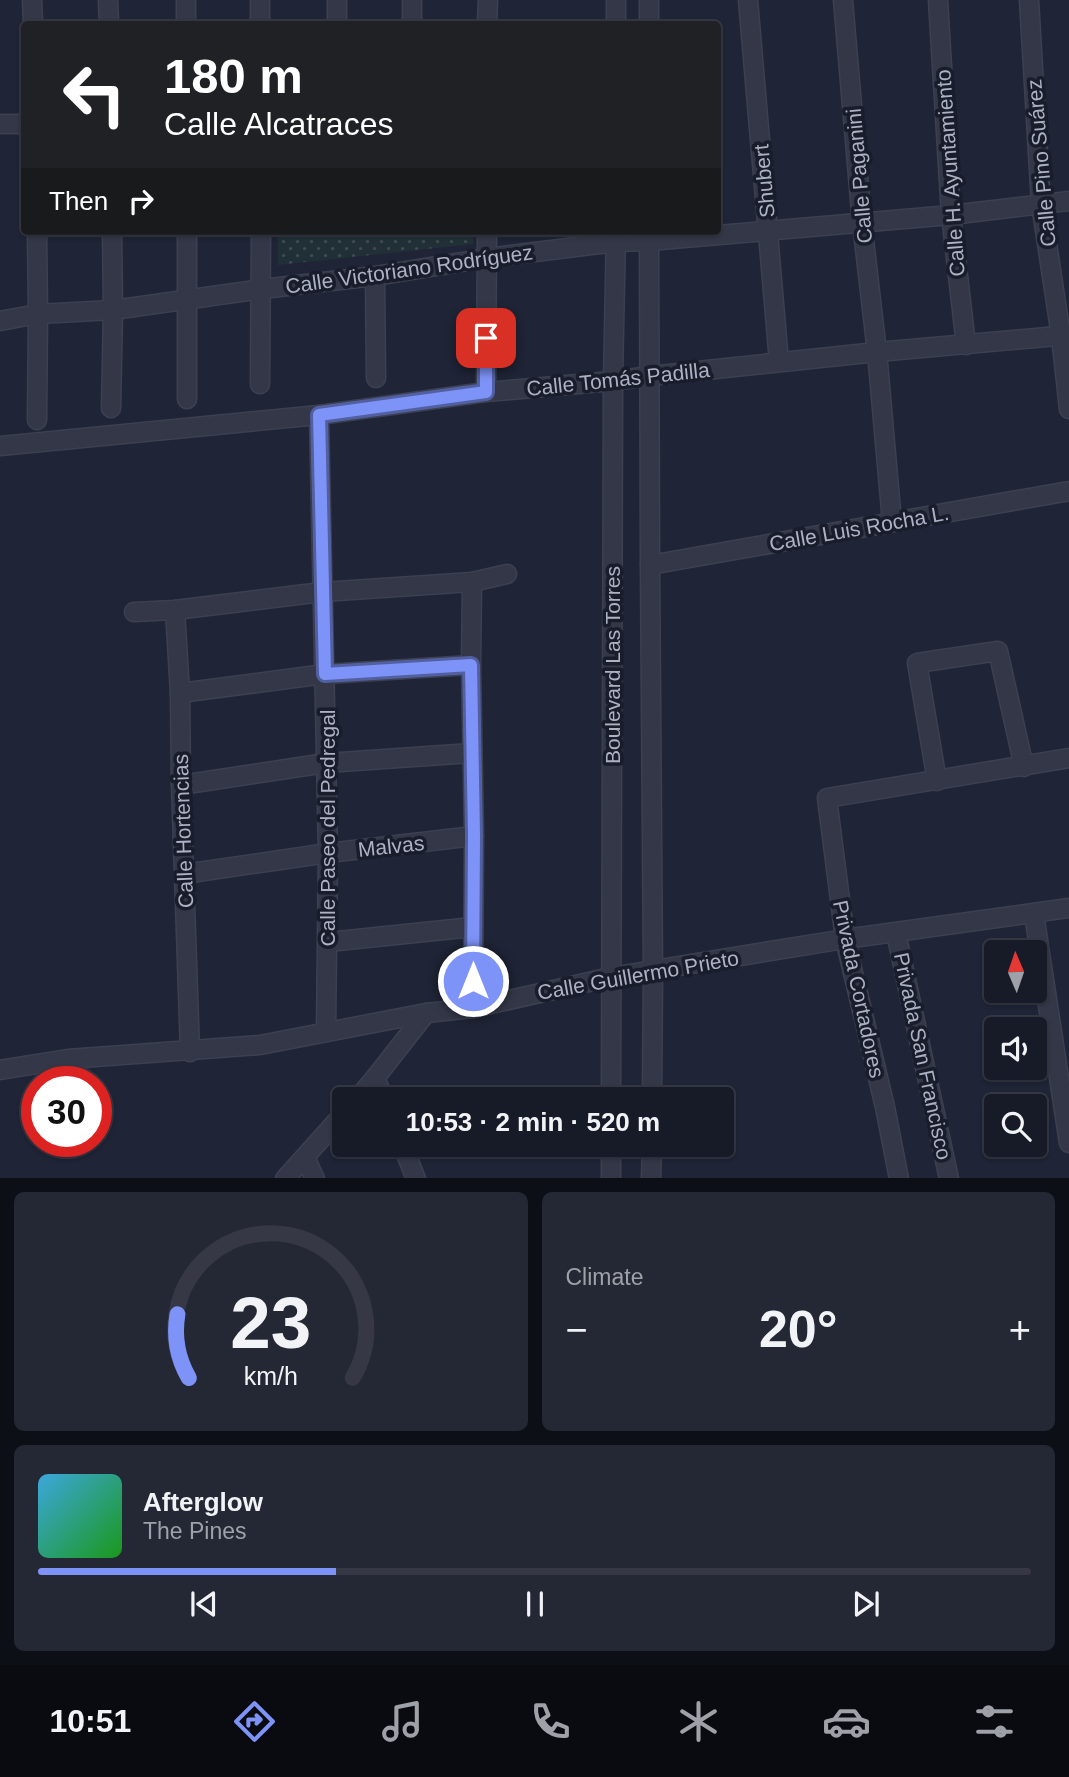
<!DOCTYPE html>
<html lang="en">
<head>
<meta charset="utf-8">
<style>
	:root { --surface:#171b28; --page:#242834; --text:#f1f3f6; --muted:#9ea1a8; --line:#363945; --accent:#7e93f7 }
	body { margin:0; font-family:Helvetica,sans-serif; background:var(--page); color:var(--text); height:100vh; display:flex; flex-direction:column; font-size:26px; white-space:nowrap }
	* { box-sizing:border-box; margin:0 }
	p { font-size:23px; color:var(--muted) }
	.icon { flex:none; width:38px; height:38px; fill:none; stroke:currentColor; stroke-width:2; stroke-linecap:round; stroke-linejoin:round }
	.map { position:relative; height:1178px; overflow:hidden }
	.sheet { display:flex; flex-direction:column; gap:14px; padding:14px; background:#0d0f16; flex:1 }
	.sheet>* { flex:none }
	.banner { position:absolute; left:21px; top:21px; width:700px; height:214px; border-radius:7px; box-shadow:0 2px 5px #0004,0 0 0 2px var(--line); background:#202124; color:#fff; overflow:hidden }
	.needle { width:46px; rotate:358deg }
	.fabs { position:absolute; left:984px; top:940px; display:grid; gap:14px }
	.fabs a { display:grid; place-items:center; width:63px; height:63px; border-radius:7px; background:var(--surface); box-shadow:0 2px 5px #0004,0 0 0 2px var(--line); font-size:35px }
	.speed { position:absolute; left:21px; top:1066px; display:flex; gap:14px; font-size:35px; font-weight:700; text-align:center }
	.speed>* { display:grid; place-content:center; width:91px; height:91px; border-radius:50%; background:var(--surface); box-shadow:0 2px 5px #0004,0 0 0 2px var(--line); line-height:1 }
	.speed .limit { border:10px solid #d22; background:#fff; color:#111 }
	.pin { position:absolute; display:grid; place-items:center; width:60px; height:60px; color:#fff; margin:-30px; border-radius:14px; box-shadow:0 4px 10px #0006 }
	.me { position:absolute; width:77px; margin:-38px; rotate:0deg; stroke-linejoin:round; filter:drop-shadow(0 0 5px #0008) }
	.turn { display:flex; align-items:center; gap:24px; height:147px; padding:0 28px; font-size:32px }
	.turn .icon { width:91px; height:91px; stroke-width:2.5 }
	.turn b { display:block; font-size:49px; line-height:60px }
	.then { display:flex; align-items:center; height:66px; padding:0 28px; background:#0003; gap:14px; font-size:26px }
	.big { font-size:52px; font-weight:600; line-height:1.1 }
	.sheet .card { flex:1; display:flex; flex-direction:column; justify-content:center; gap:10px; min-width:0; padding:0 24px; border-radius:10px; background:var(--page) }
	.sheet .dial { align-items:center; gap:0 }
	.dial svg { height:182px; overflow:visible; fill:none; stroke:var(--line); stroke-width:7; stroke-linecap:round; text-anchor:middle }
	.dial text { fill:var(--text); stroke:none }
	.song { display:flex; align-items:center; gap:21px }
	.cover { width:84px; height:84px; border-radius:10px; background:linear-gradient(135deg,hsl(200 70% 55%),hsl(120 70% 35%)) }
	.played { height:7px; border-radius:4px; background:linear-gradient(90deg,var(--accent) 30%,var(--line) 30%) }
	.keys { display:flex; justify-content:space-around; direction:ltr }
	.heat { display:flex; justify-content:space-between; align-items:center; font-size:38px; direction:ltr }
	.sheet .tiles { flex:1; display:grid; gap:14px; grid-template-columns:1fr 1fr }
	.card:last-child { grid-column:span 2 }
	.trip { position:absolute; left:332px; top:1087px; width:402px; height:70px; border-radius:7px; background:var(--surface); box-shadow:0 2px 5px #0004,0 0 0 2px var(--line); font-weight:600; line-height:70px; text-align:center }
	.tabs { display:flex; height:112px; justify-content:space-around; align-items:center; background:#090b10; color:var(--muted) }
	.tabs .icon { width:49px; height:49px }
	.tabs .active { color:var(--accent) }
	.tabs b { font-size:32px; color:var(--text) }
	.map>svg:first-child { display:block }
	.park { fill:url(#park-dots) }
	.lines { fill:none; stroke-linecap:round; stroke-linejoin:round }
	.minor-casing { stroke:#3c4050; stroke-width:21 }
	.minor { stroke:#333747; stroke-width:18 }
	.route-casing { stroke:#5260a1; stroke-width:18 }
	.route { stroke:#7e93f7; stroke-width:12 }
	.labels { text-anchor:middle; dominant-baseline:central; stroke-width:7; stroke-linejoin:round; paint-order:stroke }
	.street-label { font-size:21px; fill:#adb1c4; stroke:#181c2b }
</style>
</head>
<body>
<div class="map">
<svg width="1069" height="1179" viewBox="0 0 1069 1179">
	<defs>
		<pattern id="park-dots" width="8" height="8" patternUnits="userSpaceOnUse" patternTransform="scale(1.75)"><rect width="8" height="8" fill="#213037"/><path d="M2 2h.1M6 6h.1" fill="none" stroke="#3f4c52" stroke-width="1.8" stroke-linecap="round"/></pattern>
	</defs>
	<rect width="100%" height="100%" fill="#1f2436"/>
	<path class="park" d="M278 231H474L473 244 278 265Z"/>
	<g class="lines">
		<g class="minor-casing">
			<g id="minor">
				<path d="M32 0 33 24"/>
				<path d="M108 0 109 24"/>
				<path d="M186 0V24"/>
				<path d="M260 0V24"/>
				<path d="M412 0V24"/>
				<path d="M616 0V24"/>
				<path d="M649 0V24"/>
				<path d="M748 0 779 362"/>
				<path d="M843 0 862 223 877 352 892 522"/>
				<path d="M938 0 951 215 966 345"/>
				<path d="M1029 0 1041 204 1061 336 1069 409"/>
				<path d="M337 24V0"/>
				<path d="M487 24 488 0"/>
				<path d="M0 124H24"/>
				<path d="M37 231 38 314 37 420"/>
				<path d="M187 231V399"/>
				<path d="M649 231 650 565 653 971 652 1099"/>
				<path d="M375 276 376 378"/>
				<path d="M0 321 38 314 113 310 262 289 375 276 487 258 616 242 649 241 951 215 1069 201"/>
				<path d="M260 384 261 231"/>
				<path d="M486 392 487 231"/>
				<path d="M111 408 113 310 112 231"/>
				<path d="M319 415 328 853 326 1032"/>
				<path d="M0 446 319 415 486 392 613 381 650 376 877 352 1069 335"/>
				<path d="M650 565 1069 491"/>
				<path d="M472 582 471 665 474 836 473 1008"/>
				<path d="M175 610 180 693 181 785 190 1052"/>
				<path d="M134 612 175 610 322 592 472 582 507 574"/>
				<path d="M180 693 325 674 471 665"/>
				<path d="M937 781 917 663 998 651 1024 767"/>
				<path d="M181 785 326 763 472 753"/>
				<path d="M184 874 328 853 474 836"/>
				<path d="M1034 914 1069 1143"/>
				<path d="M896 933 949 1179"/>
				<path d="M328 942 473 927"/>
				<path d="M0 1070 68 1059 260 1045 426 1013 473 1008 611 977 845 939 1069 908"/>
				<path d="M375 1078 384 1099"/>
				<path d="M357 1099 375 1078 426 1013"/>
				<path d="M611 1099 613 381 616 231"/>
				<path d="M402 1144 416 1179"/>
				<path d="M611 1144V1179"/>
				<path d="M305 1157 315 1179"/>
				<path d="M285 1179 345 1112"/>
				<path d="M651 1179 652 1144"/>
				<path d="M899 1179 885 1107 845 939 827 798 1069 758"/>
			</g>
		</g>
		<use href="#minor" class="minor"/>
	</g>
	<g class="lines">
		<g class="route-casing">
			<path id="route" d="M473 981 474 836 471 665 325 674 319 415 486 392V338"/>
		</g>
		<use href="#route" class="route"/>
	</g>
	<g class="labels">
		<g class="street-label">
			<text transform="translate(1041 163) rotate(-95)">Calle Pino Suárez</text>
			<text transform="translate(950 173) rotate(-94)">Calle H. Ayuntamiento</text>
			<text transform="translate(859 176) rotate(-95)">Calle Paganini</text>
			<text transform="translate(764 181) rotate(-95)">Shubert</text>
			<text transform="translate(409 269) rotate(-8)">Calle Victoriano Rodríguez</text>
			<text transform="translate(618 379) rotate(-6)">Calle Tomás Padilla</text>
			<text transform="translate(859 528) rotate(-10)">Calle Luis Rocha L.</text>
			<text transform="translate(612 665) rotate(-90)">Boulevard Las Torres</text>
			<text transform="translate(327 828) rotate(-90)">Calle Paseo del Pedregal</text>
			<text transform="translate(183 831) rotate(-92)">Calle Hortencias</text>
			<text transform="translate(391 846) rotate(-6)">Malvas</text>
			<text transform="translate(638 975) rotate(-10)">Calle Guillermo Prieto</text>
			<text transform="translate(859 989) rotate(78)">Privada Cortadores</text>
			<text transform="translate(923 1056) rotate(78)">Privada San Francisco</text>
		</g>
	</g>
</svg>
<div class="fabs">
<a><svg class="needle" viewBox="-14 -14 28 28"><path d="M0-13l5 13h-10z" fill="#e53935"/><path d="M0 13l5-13h-10z" fill="#9ea1a8"/></svg></a>
<a><svg class="icon" aria-label="sound" viewBox="0 0 24 24"><path d="M4 9h4l5-4v14l-5-4H4zM17 9q2 3 0 6"/></svg></a>
<a><svg class="icon" aria-label="search" viewBox="0 0 24 24"><circle cx="10" cy="10" r="6"/><path d="M15 15l6 6"/></svg></a>
</div>
<div class="speed"><div class="limit">30</div></div>
<div class="pin" style="left:486px;top:338px;background:#d93025"><svg class="icon" aria-label="arrive" viewBox="0 0 24 24"><path d="M6 21V4h12l-3 4 3 4H6"/></svg></div>
<svg class="me" style="left:473px;top:981px" viewBox="-20 -20 40 40"><circle r="17" fill="#7e93f7" stroke="#fff" stroke-width="3"/><path d="M0-11L8 9 0 5-8 9z" fill="#fff"/></svg>
<div class="trip">10:53 · 2 min · 520 m</div>
<div class="banner">
<div class="turn"><svg class="icon" aria-label="left" viewBox="0 0 24 24"><path d="M17 20v-9H6M10 6l-5 5 5 5"/></svg><div><b>180 m</b>Calle Alcatraces</div></div>
<div class="then">Then<svg class="icon" aria-label="right" viewBox="0 0 24 24"><path d="M7 20v-9h11M14 6l5 5-5 5"/></svg></div>
</div>
</div>
<section class="sheet">
<div class="tiles">
<div class="card dial"><svg viewBox="0 0 100 80">
<path d="M14 69A42 42 0 1 1 86 69"/>
<path d="M14 69A42 42 0 0 1 9 41" stroke="#7e93f7"/>
<text x="50" y="56" font-size="32" font-weight="700">23</text>
<text x="50" y="72" font-size="11">km/h</text>
</svg></div>
<div class="card"><p>Climate</p>
<div class="heat"><a>−</a><b class="big">20°</b><a>+</a></div>
</div>
<div class="card">
<div class="song"><i class="cover"></i><div><b>Afterglow</b><p>The Pines</p></div></div>
<div class="played"></div>
<div class="keys"><svg class="icon" aria-label="previous" viewBox="0 0 24 24"><path d="M18 5L8 12l10 7zM5 5v14"/></svg><svg class="icon" aria-label="pause" viewBox="0 0 24 24"><path d="M8 5v14M16 5v14"/></svg><svg class="icon" aria-label="next" viewBox="0 0 24 24"><path d="M6 5l10 7-10 7zM19 5v14"/></svg></div>
</div>
</div>
</section>
<nav class="tabs">
<b>10:51</b>
<svg class="icon active" aria-label="directions" viewBox="0 0 24 24"><path d="M12 3l9 9-9 9-9-9zM9 14v-3h6M13 9l2 2-2 2"/></svg>
<svg class="icon" aria-label="music" viewBox="0 0 24 24"><path d="M9 18V5l10-2v13"/><circle cx="6" cy="18" r="3"/><circle cx="16" cy="16" r="3"/></svg>
<svg class="icon" aria-label="phone" viewBox="0 0 24 24"><path d="M5 4h4l2 5-3 2q2 4 5 5l2-3 5 2v4C11 20 4 13 5 4z"/></svg>
<svg class="icon" aria-label="climate" viewBox="0 0 24 24"><path d="M12 3v18M4 7l16 10M4 17L20 7"/></svg>
<svg class="icon" aria-label="car" viewBox="0 0 24 24"><path d="M5 17H2v-5l4-1 3-4h7l3 4 3 1v5h-3M9 17h6M6 11h13"/><circle cx="7" cy="17" r="2"/><circle cx="17" cy="17" r="2"/></svg>
<svg class="icon" aria-label="filters" viewBox="0 0 24 24"><path d="M4 7h16M4 17h16"/><circle cx="9" cy="7" r="2"/><circle cx="15" cy="17" r="2"/></svg>
</nav>
</body>
</html>
